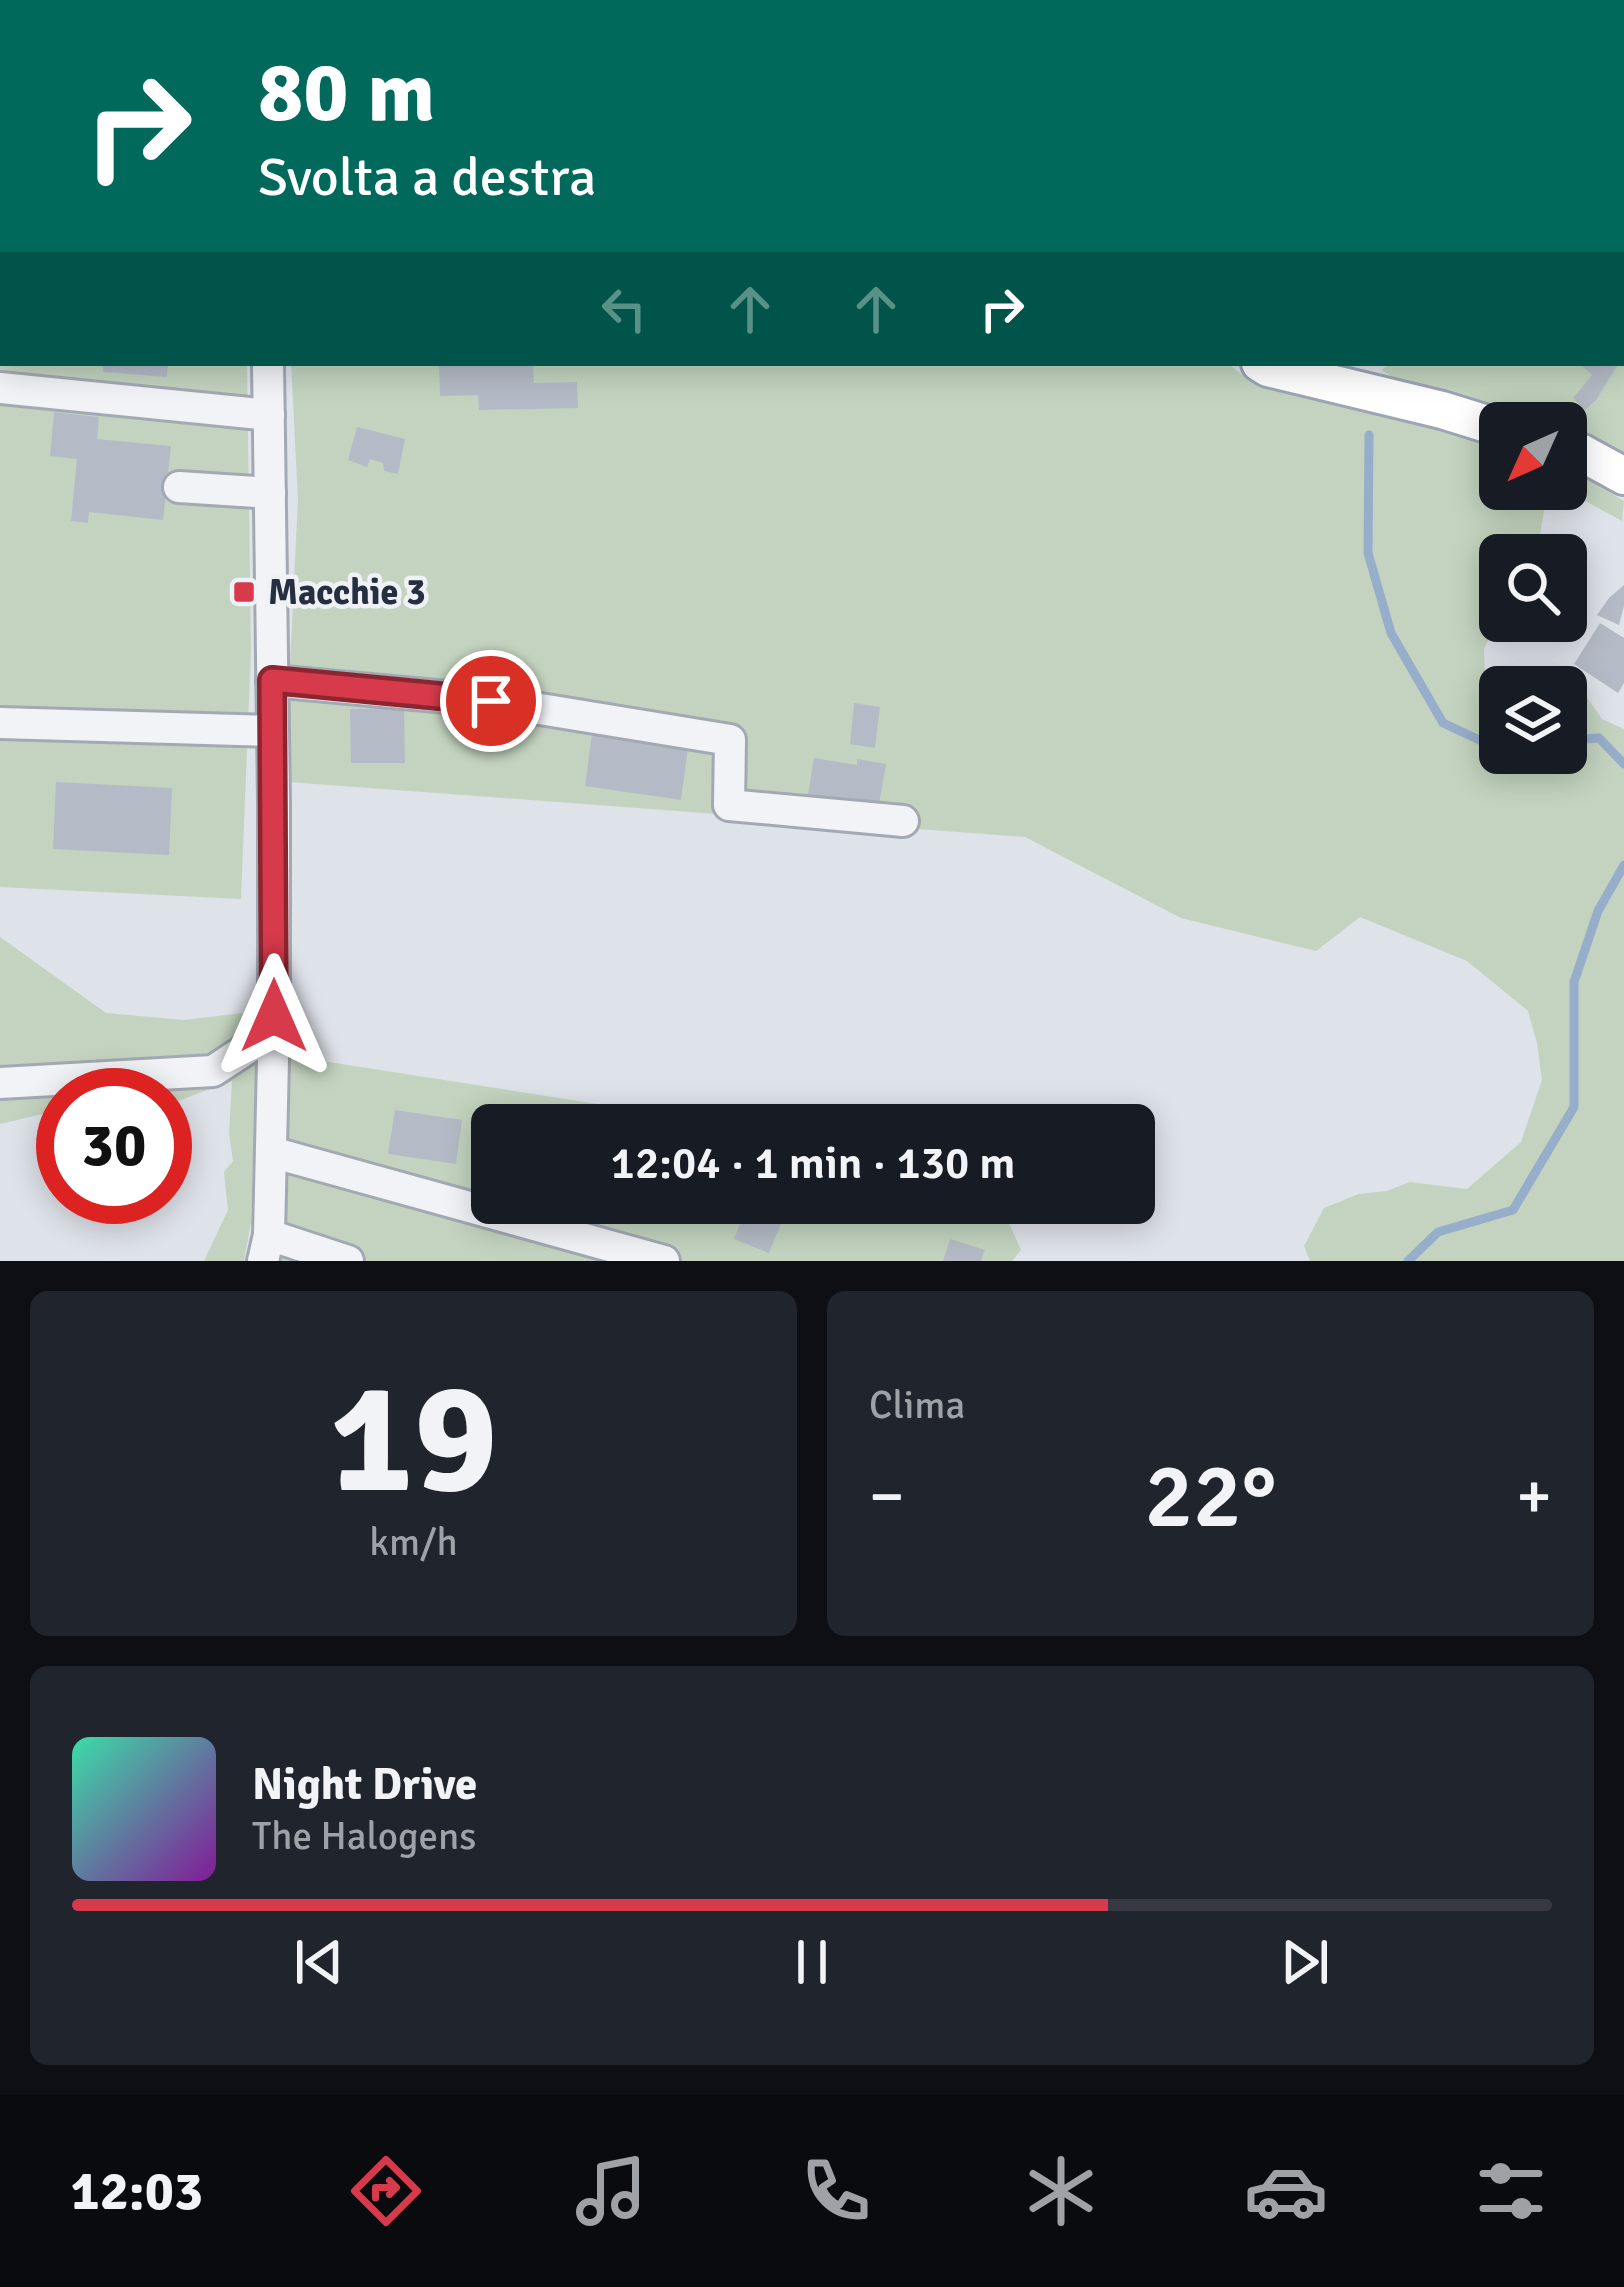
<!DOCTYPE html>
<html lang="it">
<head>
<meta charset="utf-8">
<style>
	:root { --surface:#171b24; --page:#20242c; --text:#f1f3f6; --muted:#9ea1a6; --line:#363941; --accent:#d63a4b }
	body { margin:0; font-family:Signika,sans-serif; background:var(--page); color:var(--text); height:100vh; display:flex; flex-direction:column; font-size:45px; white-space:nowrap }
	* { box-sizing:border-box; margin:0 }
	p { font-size:39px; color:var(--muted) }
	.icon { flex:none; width:66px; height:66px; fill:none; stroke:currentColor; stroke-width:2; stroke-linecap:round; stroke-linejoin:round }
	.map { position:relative; height:1261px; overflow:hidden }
	.panel { display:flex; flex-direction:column; gap:30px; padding:30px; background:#0d0f14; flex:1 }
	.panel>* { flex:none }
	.guide { position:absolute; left:0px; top:0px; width:1626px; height:366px; box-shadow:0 6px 30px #0003; background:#00695c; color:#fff; overflow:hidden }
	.needle { width:78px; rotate:225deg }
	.fabs { position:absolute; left:1479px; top:402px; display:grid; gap:24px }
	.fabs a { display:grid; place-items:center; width:108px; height:108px; border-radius:18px; background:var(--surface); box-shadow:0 6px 30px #0003; font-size:60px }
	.speed { position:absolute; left:36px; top:1068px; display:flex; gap:24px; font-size:60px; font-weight:700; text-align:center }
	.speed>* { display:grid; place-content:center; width:156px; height:156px; border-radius:50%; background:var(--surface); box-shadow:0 6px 30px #0003; line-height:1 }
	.speed .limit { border:18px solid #d22; background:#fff; color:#111 }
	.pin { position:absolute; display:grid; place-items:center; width:102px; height:102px; color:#fff; margin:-51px; border:6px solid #fff; border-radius:50%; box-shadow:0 3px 12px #0007 }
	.me { position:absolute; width:132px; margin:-66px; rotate:0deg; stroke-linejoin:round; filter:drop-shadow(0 0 9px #0008) }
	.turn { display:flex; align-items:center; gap:42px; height:252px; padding:0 60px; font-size:54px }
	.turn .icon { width:156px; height:156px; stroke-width:2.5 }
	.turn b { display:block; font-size:84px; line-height:102px }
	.lanes { display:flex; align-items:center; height:114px; padding:0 60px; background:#0003; justify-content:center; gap:60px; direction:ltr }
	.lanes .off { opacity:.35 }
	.big { font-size:90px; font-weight:600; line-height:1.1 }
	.panel .widget { flex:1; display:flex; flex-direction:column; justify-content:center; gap:18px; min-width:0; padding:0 42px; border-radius:18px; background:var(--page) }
	.panel .dial { align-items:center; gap:0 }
	.dial b { font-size:156px; line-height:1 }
	.song { display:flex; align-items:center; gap:36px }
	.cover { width:144px; height:144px; border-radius:18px; background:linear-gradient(135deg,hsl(160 70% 55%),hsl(290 70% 35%)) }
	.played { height:12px; border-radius:6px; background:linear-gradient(90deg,var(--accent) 70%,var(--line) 70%) }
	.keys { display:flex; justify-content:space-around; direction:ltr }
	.heat { display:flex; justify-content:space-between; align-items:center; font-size:66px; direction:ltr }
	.panel .tiles { flex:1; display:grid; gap:30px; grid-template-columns:1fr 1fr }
	.widget:last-child { grid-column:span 2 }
	.trip { position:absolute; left:471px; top:1104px; width:684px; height:120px; border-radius:18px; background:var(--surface); box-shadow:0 6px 30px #0003; font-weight:600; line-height:120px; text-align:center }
	.dock { display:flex; height:192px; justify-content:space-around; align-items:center; background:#090b0e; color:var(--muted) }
	.dock .icon { width:84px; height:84px }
	.dock .on { color:var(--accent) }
	.dock b { font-size:54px; color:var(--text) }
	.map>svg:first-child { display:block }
	.green { fill:#c3d3bf }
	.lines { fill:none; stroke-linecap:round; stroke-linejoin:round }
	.stream { stroke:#97aecb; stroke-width:9 }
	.building { fill:#b5bbc6 }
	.minor-casing { stroke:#a3a9b3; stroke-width:36 }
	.major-casing { stroke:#9da5b5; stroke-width:42 }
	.minor { stroke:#f1f3f7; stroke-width:30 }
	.major { stroke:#fff; stroke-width:36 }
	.route-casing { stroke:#8b2631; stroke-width:30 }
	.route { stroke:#d63a4b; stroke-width:21 }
	.poi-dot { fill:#d63a4b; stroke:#eef1f6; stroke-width:4.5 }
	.labels { text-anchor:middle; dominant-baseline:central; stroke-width:9; stroke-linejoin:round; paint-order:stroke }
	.poi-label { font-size:36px; font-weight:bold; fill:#262f40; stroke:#eef1f6; text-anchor:start }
</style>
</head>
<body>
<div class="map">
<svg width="1624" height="1261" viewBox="0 0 1624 1261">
	<rect width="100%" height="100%" fill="#dee2e9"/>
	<g class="green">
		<path d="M0 0H216L217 3H3V363H247L251 648 241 899 0 887Z"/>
		<path d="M1624 217V459L1566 427V423H1554L1414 390 1381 370 1392 363H1623Z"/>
		<path d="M291 363H1227L1257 386 1500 445V489H1566V467L1624 501 1622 521 1571 493 1544 510 1537 555H1500V620L1484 648 1485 684 1500 708V753H1566V687H1531L1545 674 1581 689 1602 719 1624 729V1261H1310L1304 1246 1324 1208 1359 1194 1387 1191 1410 1182 1467 1189 1521 1142 1542 1080 1537 1043 1528 1011 1467 961 1360 917 1316 951 1181 918 1025 837 289 782 290 664 298 500Z"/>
		<path d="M0 937 106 1013 184 1020 243 1013 241 1063 256 1054 251 1222 244 1261H204L228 1210 224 1172 233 1161 229 1133 232 1081 175 1102H165V1095H63V1109L0 1124Z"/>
		<path d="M290 1056 732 1125H492V1203H1000L1021 1250 1012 1261H277L285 1229Z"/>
	</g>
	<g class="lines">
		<g class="stream">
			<path d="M1452 3 1455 0"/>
			<path d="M1369 435 1368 553 1391 633 1443 723 1490 745 1500 744"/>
			<path d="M1566 740 1599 738 1624 764"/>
			<path d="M1408 1261 1438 1232 1513 1210 1574 1107V982L1598 911 1624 865"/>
		</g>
	</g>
	<g class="building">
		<path d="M103 363H168L167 377 103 372Z"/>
		<path d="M439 363H533L534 383 577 382 578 408 479 410 478 395 440 396Z"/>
		<path d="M1579 363H1619L1596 400 1585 410 1573 398 1592 375Z"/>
		<path d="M54 412 99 417 97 439 171 446 163 520 89 512 88 523 71 521 77 459 50 456Z"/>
		<path d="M357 427 405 439 398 474 384 471 383 463 370 459 367 467 348 460Z"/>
		<path d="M1624 585V606L1619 625 1597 615 1609 598Z"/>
		<path d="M1600 623 1624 638V683L1618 693 1574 664Z"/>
		<path d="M854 703 880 707 875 748 850 744Z"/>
		<path d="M404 708 405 763H351L350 709Z"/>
		<path d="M592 734 688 748 681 800 585 786Z"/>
		<path d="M814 758 857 765V759L886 764 879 805 851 801 850 808 807 801Z"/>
		<path d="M56 782 172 788 169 855 53 849Z"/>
		<path d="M395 1110 462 1120 456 1164 388 1154Z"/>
		<path d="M743 1203H779L788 1206 769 1253 734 1239 742 1219 737 1217Z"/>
		<path d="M950 1239 985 1250 981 1261H943Z"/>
	</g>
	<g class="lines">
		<g class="minor-casing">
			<g id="minor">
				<path d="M233 0V3"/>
				<path d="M0 52H3"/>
				<path d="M0 388 269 415"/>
				<path d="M179 487 270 493"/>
				<path d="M272 681 491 701 730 740 729 805 903 821"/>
				<path d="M0 723 273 731"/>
				<path d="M0 1083 213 1071 274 1031"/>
				<path d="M271 1152 664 1261"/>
				<path d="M269 1235 348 1261"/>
				<path d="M263 1261 269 1235 274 1016V803L268 363"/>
			</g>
		</g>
		<g class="major-casing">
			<g id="major">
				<path d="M1077 0V3"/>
				<path d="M1260 363 1268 368 1442 410 1500 428"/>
				<path d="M1566 448 1582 453 1624 476"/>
			</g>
		</g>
		<use href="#minor" class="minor"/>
		<use href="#major" class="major"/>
	</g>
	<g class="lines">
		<g class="route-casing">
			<path id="route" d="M274 1016 272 680 491 701"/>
		</g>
		<use href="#route" class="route"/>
	</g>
	<rect class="poi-dot" x="232" y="580" width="24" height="24" rx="6"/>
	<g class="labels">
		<g class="poi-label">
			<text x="268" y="592">Macchie 3</text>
		</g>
	</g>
</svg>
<div class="fabs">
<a><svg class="needle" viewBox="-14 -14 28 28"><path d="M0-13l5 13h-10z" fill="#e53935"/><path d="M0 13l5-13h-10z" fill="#9ea1a6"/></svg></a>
<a><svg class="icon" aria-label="search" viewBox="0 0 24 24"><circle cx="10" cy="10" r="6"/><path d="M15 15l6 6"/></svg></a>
<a><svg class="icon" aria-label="layers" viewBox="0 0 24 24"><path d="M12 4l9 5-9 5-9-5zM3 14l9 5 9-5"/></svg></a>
</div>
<div class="speed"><div class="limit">30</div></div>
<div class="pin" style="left:491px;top:701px;background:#d93025"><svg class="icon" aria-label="arrive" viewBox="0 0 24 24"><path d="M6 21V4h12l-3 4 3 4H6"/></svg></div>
<svg class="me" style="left:274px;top:1016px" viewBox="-20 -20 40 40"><path d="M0-17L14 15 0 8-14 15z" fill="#d63a4b" stroke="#fff" stroke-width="4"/></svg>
<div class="trip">12:04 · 1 min · 130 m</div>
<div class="guide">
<div class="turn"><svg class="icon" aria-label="right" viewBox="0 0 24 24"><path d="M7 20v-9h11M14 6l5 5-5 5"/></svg><div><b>80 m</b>Svolta a destra</div></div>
<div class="lanes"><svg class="icon off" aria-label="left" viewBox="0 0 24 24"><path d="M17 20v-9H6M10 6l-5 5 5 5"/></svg><svg class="icon off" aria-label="ahead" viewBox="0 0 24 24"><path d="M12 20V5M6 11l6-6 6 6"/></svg><svg class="icon off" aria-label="ahead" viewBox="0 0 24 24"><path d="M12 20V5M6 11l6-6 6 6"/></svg><svg class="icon" aria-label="right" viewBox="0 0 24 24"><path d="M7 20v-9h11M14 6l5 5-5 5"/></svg></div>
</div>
</div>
<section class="panel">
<div class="tiles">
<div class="widget dial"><b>19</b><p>km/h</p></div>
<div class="widget"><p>Clima</p>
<div class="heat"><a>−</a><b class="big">22°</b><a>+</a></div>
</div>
<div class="widget">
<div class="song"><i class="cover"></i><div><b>Night Drive</b><p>The Halogens</p></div></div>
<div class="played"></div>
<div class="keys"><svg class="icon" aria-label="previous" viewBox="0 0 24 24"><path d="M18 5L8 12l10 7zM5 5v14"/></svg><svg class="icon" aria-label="pause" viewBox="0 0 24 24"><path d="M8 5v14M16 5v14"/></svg><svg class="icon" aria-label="next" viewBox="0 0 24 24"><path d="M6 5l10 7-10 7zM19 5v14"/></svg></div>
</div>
</div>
</section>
<nav class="dock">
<b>12:03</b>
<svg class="icon on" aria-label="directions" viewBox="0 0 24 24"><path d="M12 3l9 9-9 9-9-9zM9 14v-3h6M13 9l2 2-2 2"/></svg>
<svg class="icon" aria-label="music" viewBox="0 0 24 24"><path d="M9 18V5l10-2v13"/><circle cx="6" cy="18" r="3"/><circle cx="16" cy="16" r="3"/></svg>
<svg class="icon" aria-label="phone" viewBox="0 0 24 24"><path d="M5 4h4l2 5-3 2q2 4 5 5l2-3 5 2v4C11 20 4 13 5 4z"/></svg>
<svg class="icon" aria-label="climate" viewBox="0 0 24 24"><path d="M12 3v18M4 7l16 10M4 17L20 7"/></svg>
<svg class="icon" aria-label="car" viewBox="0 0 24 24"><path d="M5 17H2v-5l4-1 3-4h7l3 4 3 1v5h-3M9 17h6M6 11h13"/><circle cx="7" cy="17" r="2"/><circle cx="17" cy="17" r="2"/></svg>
<svg class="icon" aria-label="filters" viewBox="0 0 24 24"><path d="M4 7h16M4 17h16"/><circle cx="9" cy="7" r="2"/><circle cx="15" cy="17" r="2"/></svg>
</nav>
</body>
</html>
